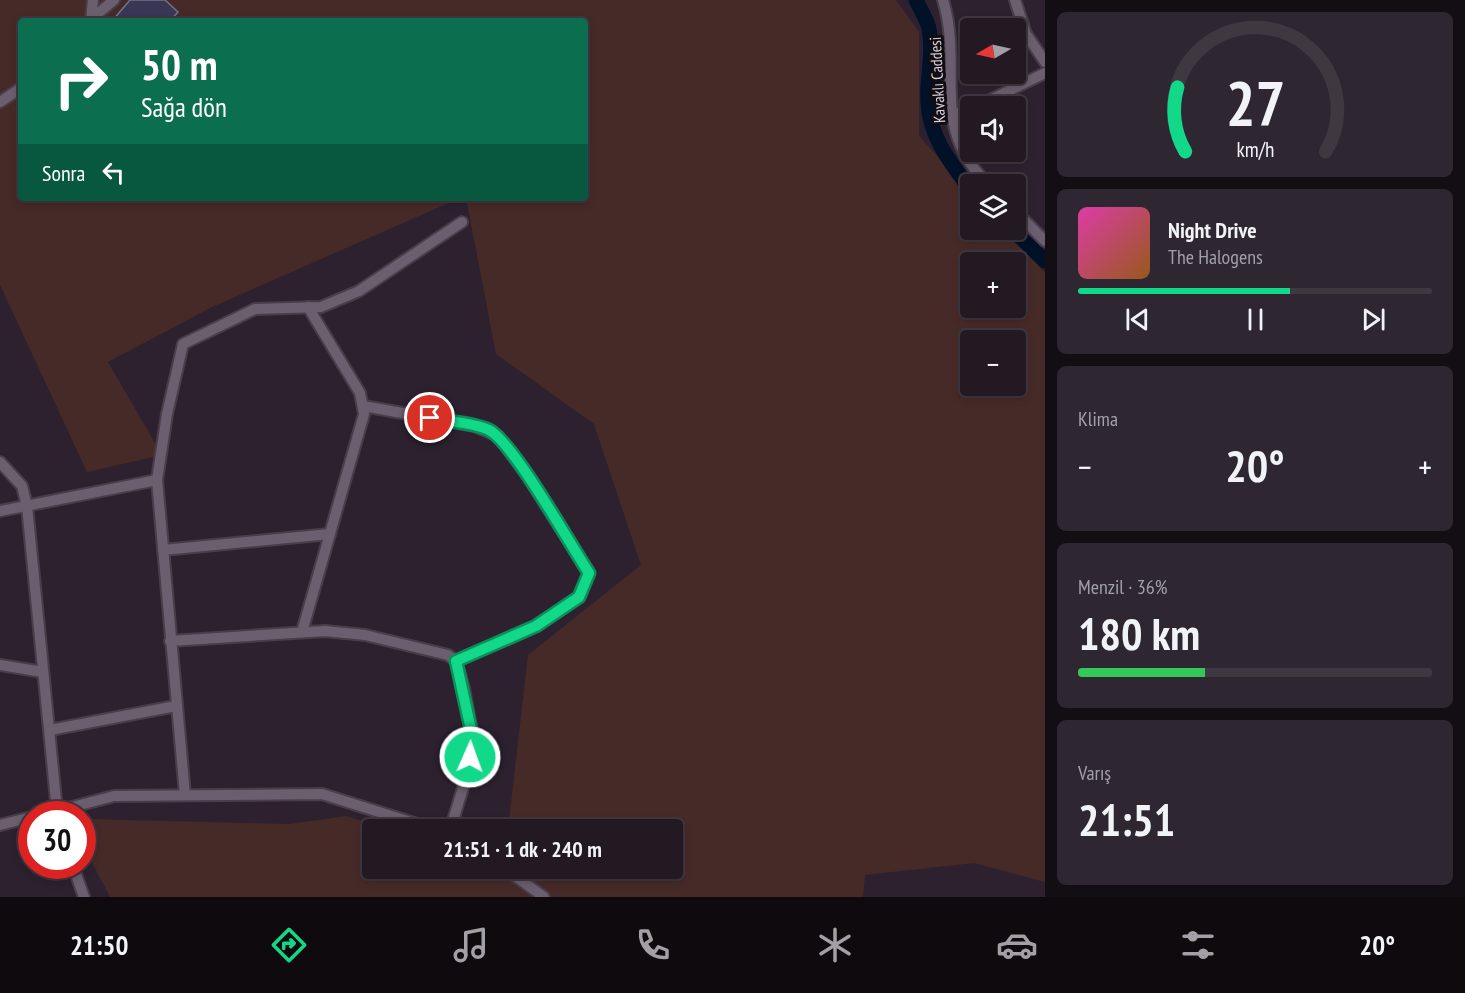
<!DOCTYPE html>
<html lang="tr">
<head>
<meta charset="utf-8">
<style>
	:root { --surface:#221923; --page:#2e2630; --text:#f1f3f6; --muted:#a2a0a6; --line:#3f3841; --accent:#12d98a }
	body { margin:0; font-family:"PT Sans Narrow",sans-serif; background:var(--page); color:var(--text); height:100vh; display:flex; flex-direction:column; font-size:22px; white-space:nowrap }
	* { box-sizing:border-box; margin:0 }
	p { font-size:20px; color:var(--muted) }
	.icon { flex:none; width:33px; height:33px; fill:none; stroke:currentColor; stroke-width:2; stroke-linecap:round; stroke-linejoin:round }
	.map { position:relative; flex:1; overflow:hidden }
	.side { display:flex; flex-direction:column; gap:12px; padding:12px; background:#130e13; width:420px }
	.side>* { flex:none }
	.top-card { position:absolute; left:18px; top:18px; width:570px; height:183px; border-radius:6px; box-shadow:0 3px 9px #0003,0 0 0 2px var(--line); background:#0b6e4f; color:#fff; overflow:hidden }
	.needle { width:39px; rotate:261deg }
	.fabs { position:absolute; left:960px; top:18px; display:grid; gap:12px }
	.fabs a { display:grid; place-items:center; width:66px; height:66px; border-radius:6px; background:var(--surface); box-shadow:0 3px 9px #0003,0 0 0 2px var(--line); font-size:30px }
	.speed { position:absolute; left:18px; top:801px; display:flex; gap:12px; font-size:30px; font-weight:700; text-align:center }
	.speed>* { display:grid; place-content:center; width:78px; height:78px; border-radius:50%; background:var(--surface); box-shadow:0 3px 9px #0003,0 0 0 2px var(--line); line-height:1 }
	.speed .limit { border:9px solid #d22; background:#fff; color:#111 }
	.pin { position:absolute; display:grid; place-items:center; width:51px; height:51px; color:#fff; margin:-26px; border:3px solid #fff; border-radius:50%; box-shadow:0 2px 6px #0007 }
	.me { position:absolute; width:66px; margin:-33px; rotate:2deg; stroke-linejoin:round; filter:drop-shadow(0 0 4px #0008) }
	.turn { display:flex; align-items:center; gap:21px; height:126px; padding:0 24px; font-size:27px }
	.turn .icon { width:78px; height:78px; stroke-width:2.5 }
	.turn b { display:block; font-size:42px; line-height:51px }
	.then { display:flex; align-items:center; height:57px; padding:0 24px; background:#0003; gap:12px; font-size:22px }
	.big { font-size:45px; font-weight:800; line-height:1.1 }
	.side .tile { flex:1; display:flex; flex-direction:column; justify-content:center; gap:9px; min-width:0; padding:0 21px; border-radius:9px; background:var(--page) }
	.side .dial { align-items:center; gap:0 }
	.dial svg { height:156px; overflow:visible; fill:none; stroke:var(--line); stroke-width:7; stroke-linecap:round; text-anchor:middle }
	.dial text { fill:var(--text); stroke:none }
	.song { display:flex; align-items:center; gap:18px }
	.cover { width:72px; height:72px; border-radius:9px; background:linear-gradient(135deg,hsl(320 70% 55%),hsl(30 70% 35%)) }
	.played { height:6px; border-radius:3px; background:linear-gradient(90deg,var(--accent) 60%,var(--line) 60%) }
	.keys { display:flex; justify-content:space-around; direction:ltr }
	.heat { display:flex; justify-content:space-between; align-items:center; font-size:33px; direction:ltr }
	.charge { height:9px; border-radius:4px; background:linear-gradient(90deg,#34c759 36%,var(--line) 0) }
	.trip { position:absolute; left:362px; top:819px; width:321px; height:60px; border-radius:6px; background:var(--surface); box-shadow:0 3px 9px #0003,0 0 0 2px var(--line); font-weight:800; line-height:60px; text-align:center }
	.tab-bar { display:flex; height:96px; justify-content:space-around; align-items:center; background:#0e0a0e; color:var(--muted) }
	.tab-bar .icon { width:42px; height:42px }
	.tab-bar .active { color:var(--accent) }
	.tab-bar b { font-size:27px; color:var(--text) }
	main { display:flex; flex:1; min-height:0 }
	.map>svg:first-child { display:block }
	.green { fill:#462a27; fill-rule:evenodd }
	.lines { fill:none; stroke-linecap:round; stroke-linejoin:round }
	.canal { stroke:#011128; stroke-width:15 }
	.building { fill:#3a3656; stroke:#737286; stroke-width:1.5 }
	.street-casing { stroke:#483d49; stroke-width:14 }
	.street { stroke:#6b5e6e; stroke-width:10 }
	.route-casing { stroke:#0c8d5a; stroke-width:15 }
	.route { stroke:#12d98a; stroke-width:10 }
	.labels { text-anchor:middle; dominant-baseline:central; stroke-width:6; stroke-linejoin:round; paint-order:stroke }
	.street-label { font-size:16px; fill:#d8d0d9; stroke:#120d13 }
</style>
</head>
<body>
<main>
<div class="map">
<svg width="1045" height="897" viewBox="0 0 1045 897">
	<rect width="100%" height="100%" fill="#2d212f"/>
	<path class="green" d="M0 0H896L919 32V136L970 192V230H1005L1045 273V882L974 863 865 875 863 897H110L83 845V819L290 824 346 816 388 829 372 830V868H672V830L508 829 528 655 641 565 594 424 496 354 466 198H585V21H21V198H460L212 307 108 362 162 455 87 472 0 285ZM970 262H1016V308H970ZM970 340H1016V386H970Z"/>
	<g class="lines">
		<g class="canal">
			<path d="M916 0C920 8 925 17 928 25 935 51 926 78 928 103 930 138 951 163 970 189"/>
			<path d="M1013 230 1045 261"/>
		</g>
	</g>
	<path class="building" d="M130 0H165L178 12 170 21H112Z"/>
	<g class="lines">
		<g class="street-casing">
			<g id="street">
				<path d="M943 0C964 70 928 126 988 184"/>
				<path d="M1015 0 1026 34 1045 62"/>
				<path d="M91 20 93 0"/>
				<path d="M89 21 114 0"/>
				<path d="M0 102 21 88"/>
				<path d="M978 106 1045 73"/>
				<path d="M951 115 970 110"/>
				<path d="M1016 212 1045 241"/>
				<path d="M363 406 475 426 498 436 524 471 589 573 579 597 536 626 456 661"/>
				<path d="M0 462 22 486 27 506 57 811 41 814"/>
				<path d="M0 511 157 480"/>
				<path d="M163 550 330 534"/>
				<path d="M302 632 364 414 360 393 308 307"/>
				<path d="M170 641 325 631 365 635 448 655 456 661 464 688 473 739 467 775 450 830"/>
				<path d="M0 665 43 672"/>
				<path d="M50 730 176 706"/>
				<path d="M185 795 157 480 167 414 183 344 255 309 321 307 359 291 462 222"/>
				<path d="M58 814 57 811 114 796 322 794 436 830"/>
				<path d="M0 825 32 817"/>
				<path d="M73 866 84 897"/>
				<path d="M504 868 544 897"/>
			</g>
		</g>
		<use href="#street" class="street"/>
	</g>
	<g class="lines">
		<g class="route-casing">
			<path id="route" d="M430 418C449 422 472 422 489 430 513 442 571 546 589 573L579 597 536 626 456 661 473 739 470 757"/>
		</g>
		<use href="#route" class="route"/>
	</g>
	<g class="labels">
		<g class="street-label">
			<text transform="translate(937 80) rotate(-93)">Kavaklı Caddesi</text>
		</g>
	</g>
</svg>
<div class="fabs">
<a><svg class="needle" viewBox="-14 -14 28 28"><path d="M0-13l5 13h-10z" fill="#e53935"/><path d="M0 13l5-13h-10z" fill="#a2a0a6"/></svg></a>
<a><svg class="icon" aria-label="sound" viewBox="0 0 24 24"><path d="M4 9h4l5-4v14l-5-4H4zM17 9q2 3 0 6"/></svg></a>
<a><svg class="icon" aria-label="layers" viewBox="0 0 24 24"><path d="M12 4l9 5-9 5-9-5zM3 14l9 5 9-5"/></svg></a>
<a>+</a>
<a>−</a>
</div>
<div class="speed"><div class="limit">30</div></div>
<div class="pin" style="left:430px;top:418px;background:#d93025"><svg class="icon" aria-label="arrive" viewBox="0 0 24 24"><path d="M6 21V4h12l-3 4 3 4H6"/></svg></div>
<svg class="me" style="left:470px;top:757px" viewBox="-20 -20 40 40"><circle r="17" fill="#12d98a" stroke="#fff" stroke-width="3"/><path d="M0-11L8 9 0 5-8 9z" fill="#fff"/></svg>
<div class="trip">21:51 · 1 dk · 240 m</div>
<div class="top-card">
<div class="turn"><svg class="icon" aria-label="right" viewBox="0 0 24 24"><path d="M7 20v-9h11M14 6l5 5-5 5"/></svg><div><b>50 m</b>Sağa dön</div></div>
<div class="then">Sonra<svg class="icon" aria-label="left" viewBox="0 0 24 24"><path d="M17 20v-9H6M10 6l-5 5 5 5"/></svg></div>
</div>
</div>
<section class="side">
<div class="tile dial"><svg viewBox="0 0 100 80">
<path d="M14 69A42 42 0 1 1 86 69"/>
<path d="M14 69A42 42 0 0 1 10 36" stroke="#12d98a"/>
<text x="50" y="56" font-size="32" font-weight="700">27</text>
<text x="50" y="72" font-size="11">km/h</text>
</svg></div>
<div class="tile">
<div class="song"><i class="cover"></i><div><b>Night Drive</b><p>The Halogens</p></div></div>
<div class="played"></div>
<div class="keys"><svg class="icon" aria-label="previous" viewBox="0 0 24 24"><path d="M18 5L8 12l10 7zM5 5v14"/></svg><svg class="icon" aria-label="pause" viewBox="0 0 24 24"><path d="M8 5v14M16 5v14"/></svg><svg class="icon" aria-label="next" viewBox="0 0 24 24"><path d="M6 5l10 7-10 7zM19 5v14"/></svg></div>
</div>
<div class="tile"><p>Klima</p>
<div class="heat"><a>−</a><b class="big">20°</b><a>+</a></div>
</div>
<div class="tile"><p>Menzil · 36%</p><b class="big">180 km</b><div class="charge"></div></div>
<div class="tile"><p>Varış</p><b class="big">21:51</b></div>
</section>
</main>
<nav class="tab-bar">
<b>21:50</b>
<svg class="icon active" aria-label="directions" viewBox="0 0 24 24"><path d="M12 3l9 9-9 9-9-9zM9 14v-3h6M13 9l2 2-2 2"/></svg>
<svg class="icon" aria-label="music" viewBox="0 0 24 24"><path d="M9 18V5l10-2v13"/><circle cx="6" cy="18" r="3"/><circle cx="16" cy="16" r="3"/></svg>
<svg class="icon" aria-label="phone" viewBox="0 0 24 24"><path d="M5 4h4l2 5-3 2q2 4 5 5l2-3 5 2v4C11 20 4 13 5 4z"/></svg>
<svg class="icon" aria-label="climate" viewBox="0 0 24 24"><path d="M12 3v18M4 7l16 10M4 17L20 7"/></svg>
<svg class="icon" aria-label="car" viewBox="0 0 24 24"><path d="M5 17H2v-5l4-1 3-4h7l3 4 3 1v5h-3M9 17h6M6 11h13"/><circle cx="7" cy="17" r="2"/><circle cx="17" cy="17" r="2"/></svg>
<svg class="icon" aria-label="filters" viewBox="0 0 24 24"><path d="M4 7h16M4 17h16"/><circle cx="9" cy="7" r="2"/><circle cx="15" cy="17" r="2"/></svg>
<b>20°</b>
</nav>
</body>
</html>
